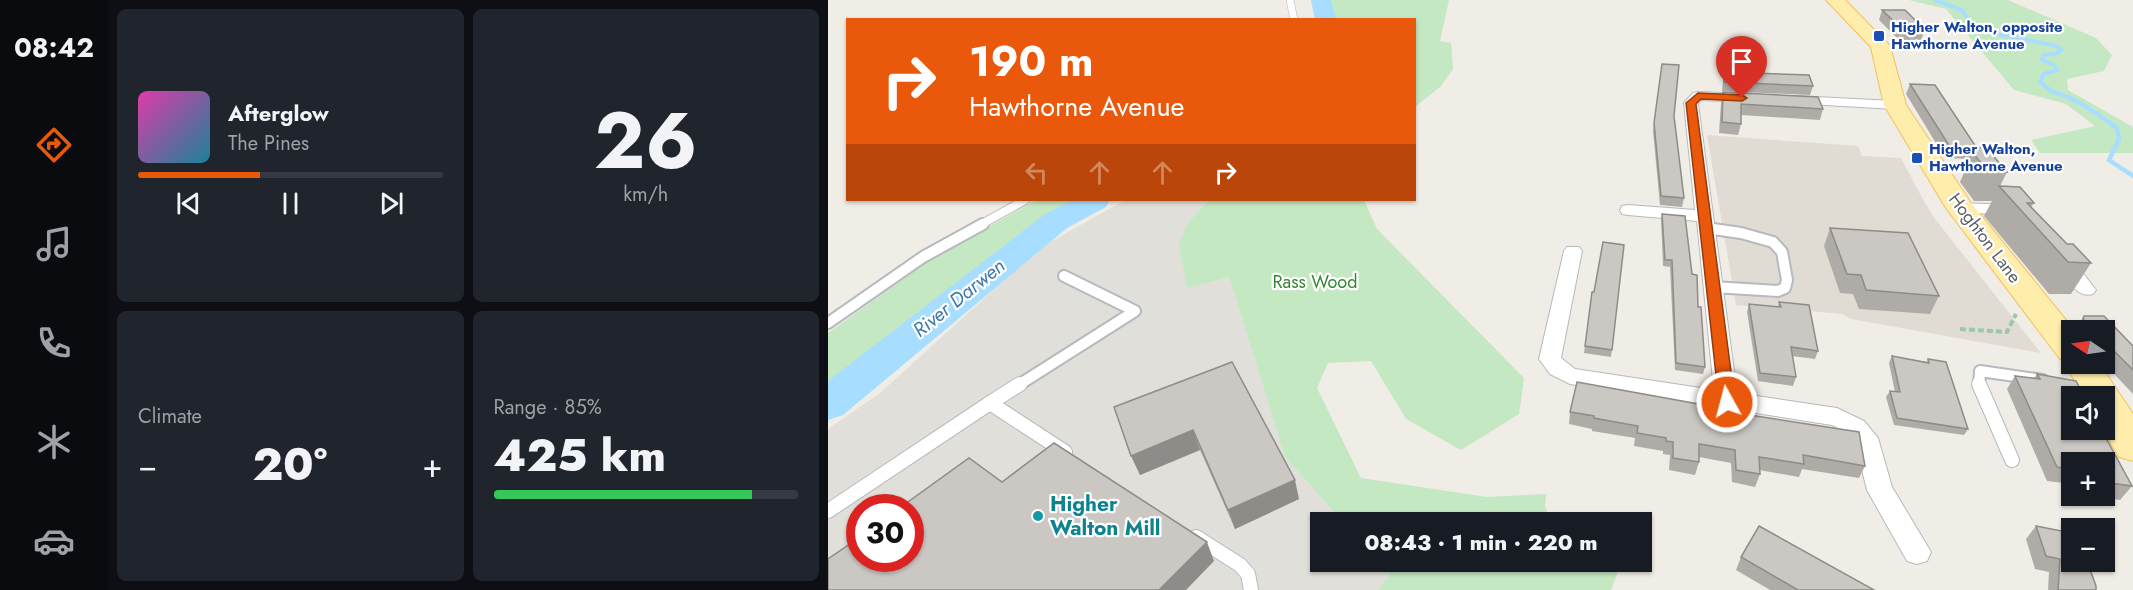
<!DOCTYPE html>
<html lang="en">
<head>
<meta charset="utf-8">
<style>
	:root { --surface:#171b24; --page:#20242c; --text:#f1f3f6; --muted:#9ea1a6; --line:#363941; --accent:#ea580c }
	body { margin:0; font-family:Jost,sans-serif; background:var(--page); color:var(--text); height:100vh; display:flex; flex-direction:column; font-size:22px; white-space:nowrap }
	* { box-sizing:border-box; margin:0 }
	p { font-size:20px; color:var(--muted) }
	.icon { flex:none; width:33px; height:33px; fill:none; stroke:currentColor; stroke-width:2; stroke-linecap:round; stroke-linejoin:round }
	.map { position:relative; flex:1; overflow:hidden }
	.panel { display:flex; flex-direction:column; gap:9px; padding:9px; background:#0d0f14; width:720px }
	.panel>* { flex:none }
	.banner { position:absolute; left:18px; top:18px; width:570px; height:183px; border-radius:0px; box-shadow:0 2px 4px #0004; background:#ea580c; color:#fff; overflow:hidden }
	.needle { width:39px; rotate:283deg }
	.fabs { position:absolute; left:1233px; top:320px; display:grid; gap:12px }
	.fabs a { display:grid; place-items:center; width:54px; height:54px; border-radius:0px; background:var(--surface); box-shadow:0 2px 4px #0004; font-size:30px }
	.speed { position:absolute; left:18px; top:494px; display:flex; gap:12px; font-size:30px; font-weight:700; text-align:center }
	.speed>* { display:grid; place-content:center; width:78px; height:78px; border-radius:50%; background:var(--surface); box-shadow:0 2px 4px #0004; line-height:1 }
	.speed .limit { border:9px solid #d22; background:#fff; color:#111 }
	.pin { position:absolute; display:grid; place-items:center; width:51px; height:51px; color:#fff; margin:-62px -26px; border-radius:50% 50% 50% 0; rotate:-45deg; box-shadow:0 0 6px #0007 }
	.pin .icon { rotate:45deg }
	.me { position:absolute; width:66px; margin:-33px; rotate:353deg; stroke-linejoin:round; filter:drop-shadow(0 0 4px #0008) }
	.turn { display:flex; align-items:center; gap:21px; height:126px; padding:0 24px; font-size:27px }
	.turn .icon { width:78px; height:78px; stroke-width:2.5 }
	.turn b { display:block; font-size:42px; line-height:51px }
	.lanes { display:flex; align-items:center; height:57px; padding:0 24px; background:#0003; justify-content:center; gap:30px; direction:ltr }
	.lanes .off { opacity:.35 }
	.big { font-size:45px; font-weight:800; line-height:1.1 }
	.panel .widget { flex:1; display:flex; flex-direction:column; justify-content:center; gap:9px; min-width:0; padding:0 21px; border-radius:9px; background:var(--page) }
	.panel .dial { align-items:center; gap:0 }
	.dial b { font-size:78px; line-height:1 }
	.song { display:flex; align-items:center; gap:18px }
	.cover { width:72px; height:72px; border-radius:9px; background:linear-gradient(135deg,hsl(320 70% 55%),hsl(190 70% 35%)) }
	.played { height:6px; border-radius:3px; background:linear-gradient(90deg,var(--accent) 40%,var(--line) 40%) }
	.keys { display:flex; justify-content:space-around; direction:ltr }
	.heat { display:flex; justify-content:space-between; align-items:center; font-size:33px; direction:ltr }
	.charge { height:9px; border-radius:4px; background:linear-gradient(90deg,#34c759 85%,var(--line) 0) }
	.panel .tiles { flex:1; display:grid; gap:9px; grid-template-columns:repeat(2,1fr) }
	.trip { position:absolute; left:482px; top:512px; width:342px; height:60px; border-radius:0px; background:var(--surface); box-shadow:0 2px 4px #0004; font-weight:800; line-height:60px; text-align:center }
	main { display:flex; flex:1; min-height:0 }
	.tab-bar { display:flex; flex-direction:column; width:108px; justify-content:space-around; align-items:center; background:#090b0e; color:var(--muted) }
	.tab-bar .icon { width:42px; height:42px }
	.tab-bar .selected { color:var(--accent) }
	.tab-bar b { font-size:27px; color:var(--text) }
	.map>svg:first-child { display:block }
	.industrial { fill:#e1dfda; fill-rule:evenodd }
	.education { fill:#e0dcd4 }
	.green { fill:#c4e8c2 }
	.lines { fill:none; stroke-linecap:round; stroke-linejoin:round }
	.stream-far1 { stroke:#a7deff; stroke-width:4 }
	.stream { stroke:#a7deff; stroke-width:4.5 }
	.river { fill:#a7deff; fill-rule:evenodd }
	.service-far3-casing { stroke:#b6b9bd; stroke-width:8 }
	.service-far2-casing { stroke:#b6b9bd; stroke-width:10 }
	.service-far1-casing { stroke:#b6b9bd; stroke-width:14 }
	.service-casing { stroke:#b6b9bd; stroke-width:16 }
	.minor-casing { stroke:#b6b9bd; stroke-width:2 }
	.primary-casing { stroke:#f4c05b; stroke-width:2 }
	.path { stroke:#9bc9a6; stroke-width:4; stroke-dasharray:6 3; stroke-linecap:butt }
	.service-far3 { stroke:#fff; stroke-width:7 }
	.service-far2 { stroke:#fff; stroke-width:8 }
	.service-far1 { stroke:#fff; stroke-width:10 }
	.service { stroke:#fff; stroke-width:14 }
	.minor { fill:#fff; fill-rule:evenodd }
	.primary { fill:#ffedac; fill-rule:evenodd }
	.wall { fill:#afaca8 }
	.shaded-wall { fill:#8e8c88 }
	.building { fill:#cbc8c3; stroke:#8e8c88; stroke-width:1.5 }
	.route { fill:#ea580c; stroke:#983908; stroke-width:1.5 }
	.transit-dot { fill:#1a4fb4; stroke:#fff; stroke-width:2 }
	.culture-dot { fill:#0f9aa8; stroke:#fff; stroke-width:2 }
	.labels { text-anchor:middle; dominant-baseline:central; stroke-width:4.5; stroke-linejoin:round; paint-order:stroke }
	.far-transit-label { font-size:15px; font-weight:bold; fill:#164399; stroke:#fff; text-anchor:start }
	.street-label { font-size:18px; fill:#5d6266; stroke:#fff }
	.park-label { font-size:18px; fill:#358734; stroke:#fff }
	.water-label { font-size:20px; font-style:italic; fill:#3e7aab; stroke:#fff }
	.near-culture-label { font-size:21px; font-weight:bold; fill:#0d838f; stroke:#fff; text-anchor:start }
</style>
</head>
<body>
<main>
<nav class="tab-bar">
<b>08:42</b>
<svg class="icon selected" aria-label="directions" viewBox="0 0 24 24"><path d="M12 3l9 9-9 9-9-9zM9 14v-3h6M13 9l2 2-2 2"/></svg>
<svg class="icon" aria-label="music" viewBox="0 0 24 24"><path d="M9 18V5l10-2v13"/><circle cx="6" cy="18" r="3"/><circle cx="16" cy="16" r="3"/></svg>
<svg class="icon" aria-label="phone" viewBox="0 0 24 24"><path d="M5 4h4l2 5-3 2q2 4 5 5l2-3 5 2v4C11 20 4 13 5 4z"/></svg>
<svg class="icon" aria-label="climate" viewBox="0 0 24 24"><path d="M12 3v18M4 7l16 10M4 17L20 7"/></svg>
<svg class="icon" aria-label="car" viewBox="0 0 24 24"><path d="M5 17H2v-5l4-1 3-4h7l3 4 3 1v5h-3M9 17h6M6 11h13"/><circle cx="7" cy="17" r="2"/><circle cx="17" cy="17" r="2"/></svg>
</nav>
<section class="panel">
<div class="tiles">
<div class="widget">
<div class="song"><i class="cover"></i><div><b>Afterglow</b><p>The Pines</p></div></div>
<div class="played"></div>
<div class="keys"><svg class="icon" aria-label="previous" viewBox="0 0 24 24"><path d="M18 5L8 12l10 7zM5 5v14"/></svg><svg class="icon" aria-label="pause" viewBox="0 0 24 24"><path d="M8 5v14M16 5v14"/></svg><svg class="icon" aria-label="next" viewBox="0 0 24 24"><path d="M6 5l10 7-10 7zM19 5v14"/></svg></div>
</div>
<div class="widget dial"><b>26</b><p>km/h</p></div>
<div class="widget"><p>Climate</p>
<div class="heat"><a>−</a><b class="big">20°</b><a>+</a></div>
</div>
<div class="widget"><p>Range · 85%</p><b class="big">425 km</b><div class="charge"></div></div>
</div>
</section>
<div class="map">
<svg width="1305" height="590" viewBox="0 0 1305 590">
	<rect width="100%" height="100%" fill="#f0ede6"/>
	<path class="industrial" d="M297 200H381L359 224V288L401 277 457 457 515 522H492V561H549L562 575 550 590H0V429L52 393 212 248ZM32 507H82V558H32Z"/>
	<path class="education" d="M879 135 1030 146 1034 156 1073 158 1093 196 1107 219 1213 353 1023 319 1014 314 908 305Z"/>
	<g class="green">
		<path d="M502 0H621L612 41 623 43 625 69 613 86 587 107 586 20 507 19Z"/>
		<path d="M1081 0H1180L1268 38 1284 55 1276 71 1239 79 1240 90 1305 127V153H1212L1203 140 1267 126 1238 104 1186 90 1118 9Z"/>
		<path d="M208 200H248L208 222 92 317 0 382V333L105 258Z"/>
		<path d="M381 200H536L549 229 696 378 691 414 633 450 578 419 543 361 500 363 489 388 533 478 659 497 718 494 717 506 722 522H515L457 457 401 277 359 288 351 244 359 224Z"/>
		<path d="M549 561H794L783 590H550L562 575Z"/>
	</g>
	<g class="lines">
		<path class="stream-far1" d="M1107 0 1134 10 1143 25 1149 30 1229 46 1233 50 1227 54 1215 55 1214 60 1226 65 1229 70 1216 74 1212 82 1223 91 1245 99"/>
		<path class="stream" d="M1241 98C1259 105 1273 117 1289 128L1291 139 1281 160 1305 176"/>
		<g class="river">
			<path d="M483 0H503L508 20H487Z"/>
			<path d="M245 200H282L278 207 239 228 15 415 0 420V381L217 214Z"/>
		</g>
		<g class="service-far3-casing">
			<path id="service-far3" d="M462 0 466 20"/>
		</g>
		<g class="service-far2-casing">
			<path id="service-far2" d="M152 225 197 200"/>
		</g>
		<g class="service-far1-casing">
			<g id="service-far1">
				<path d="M878 228 913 233 945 242 954 252 959 280 957 288 950 291 885 287"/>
				<path d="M0 323 95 257 155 224"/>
				<path d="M189 386 307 311 236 276"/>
				<path d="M1151 386 1152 371 1215 380"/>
			</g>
		</g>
		<g class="service-casing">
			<g id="service">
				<path d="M1151 384 1184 460"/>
				<path d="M162 403 192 384"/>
				<path d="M0 511 162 403 237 452"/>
				<path d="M368 537 412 565 420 574 423 590"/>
			</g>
		</g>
		<g class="minor-casing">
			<g id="minor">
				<path d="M870 92 920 94 927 98 920 102 873 100 870 104 909 393 1009 408 1036 421 1050 438 1064 487 1103 552 1099 561 1089 564 1079 561 1039 490 1027 442 1020 433 1004 425 903 409 899 410 742 384 722 374 711 359 736 251 739 247H751L754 251 733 358 747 369 886 390 869 221 800 215 794 214 792 210 794 206 800 205 867 210 856 103 865 93Z"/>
				<path d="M968 96 1067 101 1074 105 1067 109 963 103 961 100Z"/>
				<path d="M1132 203 1187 205 1193 206 1195 210 1193 214 1187 215 1126 212 1124 208 1126 204Z"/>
				<path d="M1236 256 1243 258 1265 286 1268 290 1265 294C1248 299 1239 278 1229 266L1227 262 1229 258Z"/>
			</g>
		</g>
		<g class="primary-casing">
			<path id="primary" d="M998 0H1017L1062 46 1078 105 1143 203 1246 330H1244V363H1271L1305 414V461L1291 457 1275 429 1276 396H1256L1236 363 1237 361 1232 359 1118 208 1056 105 1043 47Z"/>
		</g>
		<path class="path" d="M1132 329 1179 332 1188 314"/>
		<use href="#service-far3" class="service-far3"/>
		<use href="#service-far2" class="service-far2"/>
		<use href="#service-far1" class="service-far1"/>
		<use href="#service" class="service"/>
		<use href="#minor" class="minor"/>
		<use href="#primary" class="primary"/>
	</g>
	<g class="wall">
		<path d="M1054 10 1097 30 1093 40H1071L1051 20Z"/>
		<path d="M834 64 846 116 856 198 854 207 832 205 825 131Z"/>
		<path d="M896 72 985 86 982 95 894 91Z"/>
		<path d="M1082 84 1148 147 1145 153 1179 172 1172 186 1206 203 1203 207 1239 244 1263 263 1243 294H1221L1156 216 1164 201H1146L1132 182 1142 159 1117 158 1078 94Z"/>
		<path d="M895 92 995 109 992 120 913 115V124L910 135 891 133 893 103Z"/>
		<path d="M834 214 864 274 870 307 877 367 875 374 847 370 842 267 835 266 833 220Z"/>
		<path d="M1002 228 1111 296 1102 314 1031 309 1025 294 1012 293 996 246Z"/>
		<path d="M796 245 783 357 756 353 764 292H766Z"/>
		<path d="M951 302 990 351 987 359 964 356 968 377 965 386 930 381 919 312 921 304 950 307Z"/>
		<path d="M1256 316 1305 346V394L1276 363V330H1247Z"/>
		<path d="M1064 356 1099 362 1100 359 1140 429 1136 435 1066 425 1058 397 1062 391 1067 392 1061 363Z"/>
		<path d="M404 362 471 499 407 529 372 450 312 475Z"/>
		<path d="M1209 374 1304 486 1292 500 1261 495H1276V462H1244V484L1219 481 1179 389 1187 376 1206 378Z"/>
		<path d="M742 412 909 413 1037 466 1031 478 974 469 971 477 931 470 932 474 927 487 904 482 903 463 871 457V462L867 475 841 470 842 455 835 454V451L806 446 807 438 764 431V429L741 424Z"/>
		<path d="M1208 526 1268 590H1220L1221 572 1207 569 1198 539Z"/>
		<path d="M913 557 1046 590H942L908 570Z"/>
	</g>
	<g class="shaded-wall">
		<path d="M365 430 372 450 312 475 303 456Z"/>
		<path d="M467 480 471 499 407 529 400 510Z"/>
		<path d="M379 542 386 561 358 590H331Z"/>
	</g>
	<g class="building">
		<path d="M1054 10H1077L1097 30H1075Z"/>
		<path d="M834 64 851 65 846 116 856 198 833 196 826 123Z"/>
		<path d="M896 72 981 75 985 86 896 82Z"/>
		<path d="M1082 84 1107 85 1148 147H1122Z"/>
		<path d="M895 92 990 97 995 109 913 104V124L894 122Z"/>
		<path d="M1156 145 1179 172H1160L1145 153Z"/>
		<path d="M1171 186 1192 187 1206 203H1199L1239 244H1245L1263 263 1240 262Z"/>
		<path d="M834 214 857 216 864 274 869 275 870 307H873L877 367 848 363 844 260H837Z"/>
		<path d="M1002 228 1080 233 1111 296 1038 290 1033 275 1019 274Z"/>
		<path d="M775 242 796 245 784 350 757 346 764 292H766Z"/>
		<path d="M951 302 981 305 990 351 963 347 968 377 932 373 921 304 953 307Z"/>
		<path d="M1256 316H1276L1305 346V370L1276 341V330H1266L1255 319Z"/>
		<path d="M1064 356 1101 363 1100 359 1118 362 1140 429 1069 418 1062 391 1072 392Z"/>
		<path d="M404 362 467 480 400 510 365 430 303 456 286 407Z"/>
		<path d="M1209 374 1248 381 1256 396H1244V429H1273L1304 486 1276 482V462H1244V469L1229 467 1187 376 1212 379Z"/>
		<path d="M749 382 909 411V413L1031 432 1037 466 975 455 976 464 931 457 932 474 908 470 907 450 871 444V462L845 458V442L838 441V438L809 433 810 426 766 418V416L742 412Z"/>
		<path d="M226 443 379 542 331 590H0V559L32 537V558H82V507H73L141 458 174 482Z"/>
		<path d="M931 526 1046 590H970L913 557Z"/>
		<path d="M1208 526 1244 533V561H1259L1268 586V590H1230L1232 559 1218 556Z"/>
	</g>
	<path class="route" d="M870 93 914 95 919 98 914 101 873 99 868 104 907 402 904 406H893L891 402 858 103Z"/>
	<g class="transit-dot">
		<rect x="1045" y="30" width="12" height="12" rx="3"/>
		<rect x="1083" y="152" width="12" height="12" rx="3"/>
	</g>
	<circle class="culture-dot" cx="210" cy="516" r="6"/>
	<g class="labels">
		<g class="far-transit-label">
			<text x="1063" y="27">Higher Walton, opposite<tspan x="1063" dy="17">Hawthorne Avenue</tspan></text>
			<text x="1101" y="149">Higher Walton,<tspan x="1101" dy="17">Hawthorne Avenue</tspan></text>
		</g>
		<g class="street-label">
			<text transform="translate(1157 238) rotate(53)">Hoghton Lane</text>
		</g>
		<g class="park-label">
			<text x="487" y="282">Rass Wood</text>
		</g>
		<g class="water-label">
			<text transform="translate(131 298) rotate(-39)">River Darwen</text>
		</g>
		<g class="near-culture-label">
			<text x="222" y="504">Higher<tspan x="222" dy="24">Walton Mill</tspan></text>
		</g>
	</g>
</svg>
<div class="fabs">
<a><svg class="needle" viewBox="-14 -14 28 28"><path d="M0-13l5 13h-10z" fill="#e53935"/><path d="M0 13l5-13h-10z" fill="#9ea1a6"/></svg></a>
<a><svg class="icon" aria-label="sound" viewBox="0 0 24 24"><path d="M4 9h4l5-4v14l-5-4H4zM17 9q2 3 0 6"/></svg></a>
<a>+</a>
<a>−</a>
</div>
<div class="speed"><div class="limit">30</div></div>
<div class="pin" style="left:914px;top:98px;background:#d93025"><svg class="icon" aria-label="arrive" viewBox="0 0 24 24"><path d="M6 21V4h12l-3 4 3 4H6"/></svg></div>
<svg class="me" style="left:899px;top:402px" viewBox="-20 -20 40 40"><circle r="17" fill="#ea580c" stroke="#fff" stroke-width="3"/><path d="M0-11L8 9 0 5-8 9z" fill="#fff"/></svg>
<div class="trip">08:43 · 1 min · 220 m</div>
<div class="banner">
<div class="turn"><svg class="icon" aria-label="right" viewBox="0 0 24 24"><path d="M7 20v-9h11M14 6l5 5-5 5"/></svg><div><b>190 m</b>Hawthorne Avenue</div></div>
<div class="lanes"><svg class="icon off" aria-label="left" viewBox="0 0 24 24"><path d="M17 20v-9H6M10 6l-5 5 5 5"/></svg><svg class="icon off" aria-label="ahead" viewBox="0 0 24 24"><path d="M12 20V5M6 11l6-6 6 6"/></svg><svg class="icon off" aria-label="ahead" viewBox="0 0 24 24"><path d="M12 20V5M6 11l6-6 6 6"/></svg><svg class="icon" aria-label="right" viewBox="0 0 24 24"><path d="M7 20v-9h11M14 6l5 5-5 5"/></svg></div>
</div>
</div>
</main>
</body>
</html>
